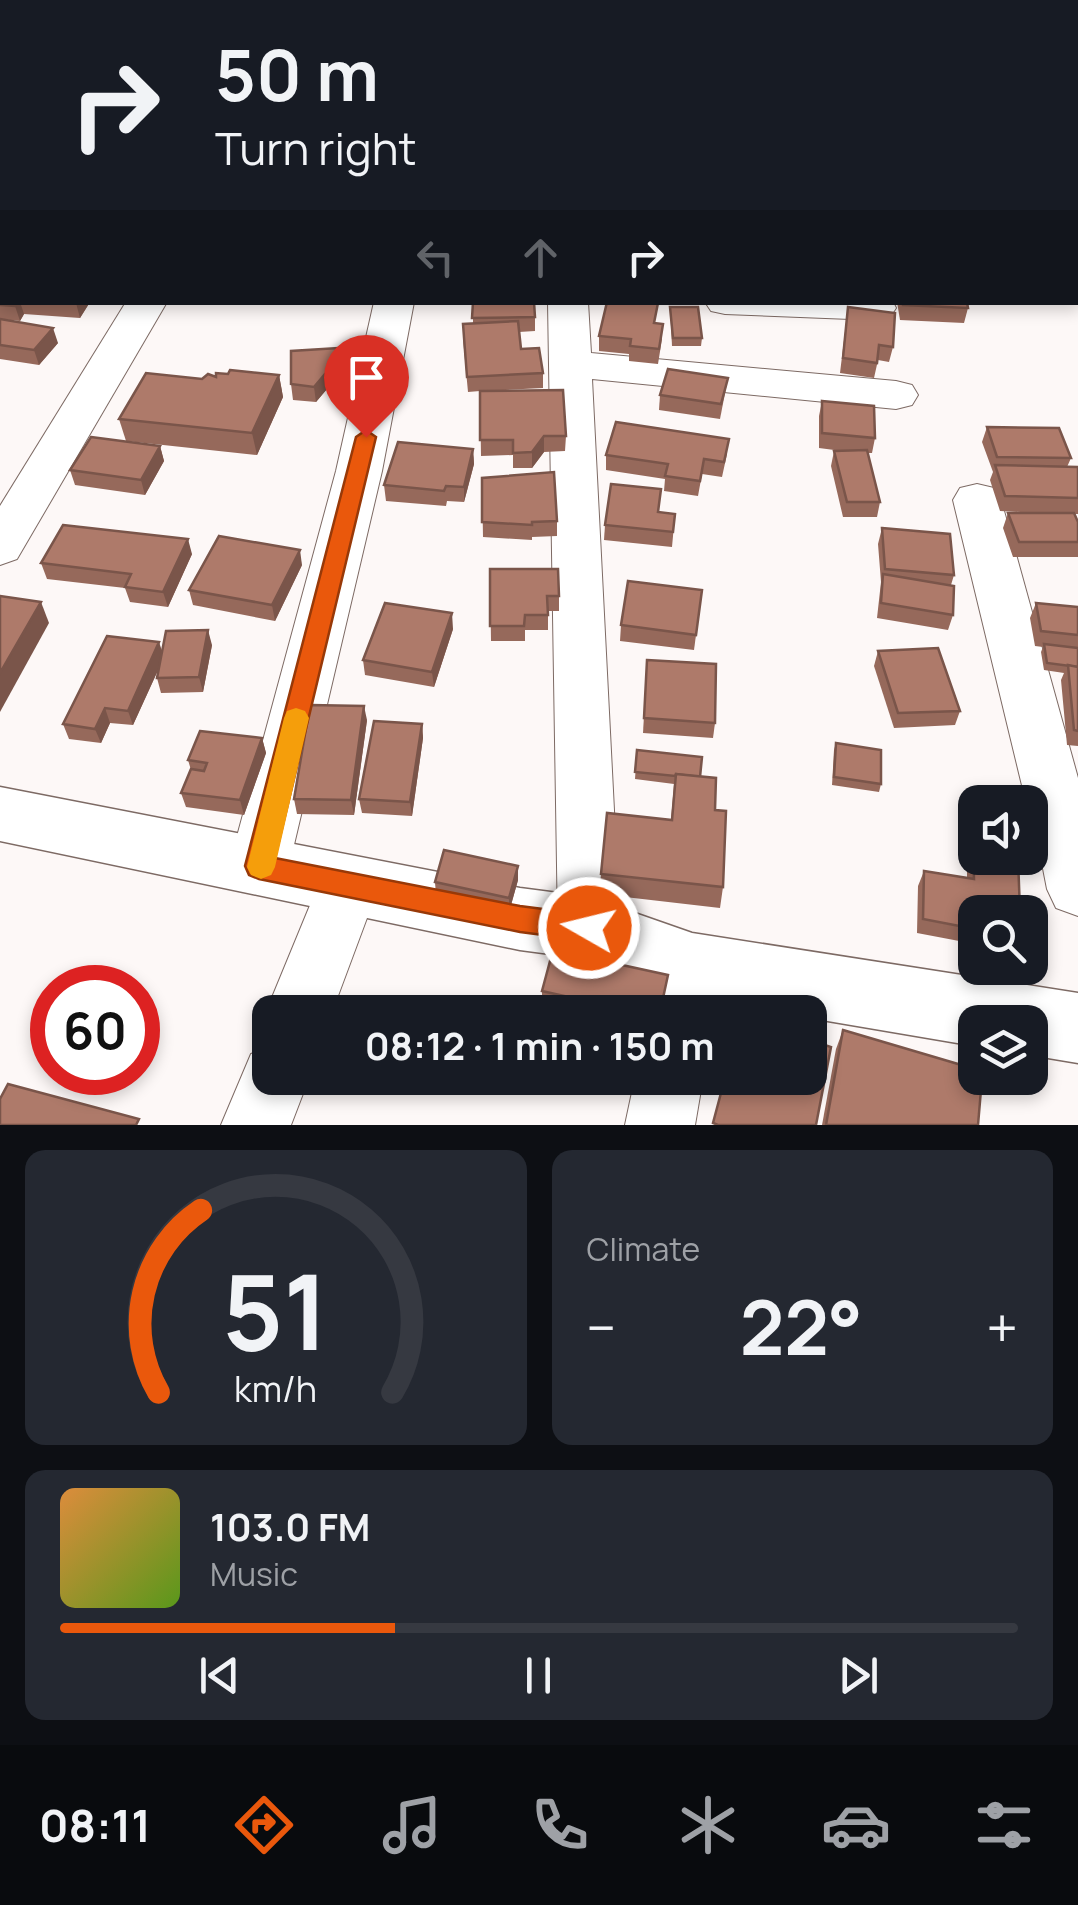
<!DOCTYPE html>
<html lang="en">
<head>
<meta charset="utf-8">
<style>
	:root { --surface:#171b24; --page:#242831; --text:#f1f3f6; --muted:#9ea1a6; --line:#363941; --accent:#ea580c }
	body { margin:0; font-family:Manrope,sans-serif; background:var(--page); color:var(--text); height:100vh; display:flex; flex-direction:column; font-size:38px; white-space:nowrap }
	* { box-sizing:border-box; margin:0 }
	p { font-size:32px; color:var(--muted) }
	.icon { flex:none; width:55px; height:55px; fill:none; stroke:currentColor; stroke-width:2; stroke-linecap:round; stroke-linejoin:round }
	.map { position:relative; height:1125px; overflow:hidden }
	.sheet { display:flex; flex-direction:column; gap:25px; padding:25px; background:#0d0f14; flex:1 }
	.sheet>* { flex:none }
	.top-card { position:absolute; left:0px; top:0px; width:1080px; height:305px; box-shadow:0 5px 15px #0003; background:#171b24; color:var(--text); overflow:hidden }
	.buttons { position:absolute; left:958px; top:785px; display:grid; gap:20px }
	.buttons a { display:grid; place-items:center; width:90px; height:90px; border-radius:20px; background:var(--surface); box-shadow:0 5px 15px #0003; font-size:50px }
	.speed { position:absolute; left:30px; top:965px; display:flex; gap:20px; font-size:50px; font-weight:700; text-align:center }
	.speed>* { display:grid; place-content:center; width:130px; height:130px; border-radius:50%; background:var(--surface); box-shadow:0 5px 15px #0003; line-height:1 }
	.speed .limit { border:15px solid #d22; background:#fff; color:#111 }
	.pin { position:absolute; display:grid; place-items:center; width:85px; height:85px; color:#fff; margin:-102px -42px; border-radius:50% 50% 50% 0; rotate:-45deg; box-shadow:0 0 10px #0007 }
	.pin .icon { rotate:45deg }
	.me { position:absolute; width:110px; margin:-55px; rotate:278deg; stroke-linejoin:round; filter:drop-shadow(0 0 8px #0008) }
	.turn { display:flex; align-items:center; gap:35px; height:210px; padding:0 50px; font-size:45px }
	.turn .icon { width:130px; height:130px; stroke-width:2.5 }
	.turn b { display:block; font-size:70px; line-height:85px }
	.lanes { display:flex; align-items:center; height:95px; padding:0 50px; background:#0003; justify-content:center; gap:50px; direction:ltr }
	.lanes .off { opacity:.35 }
	.big { font-size:75px; font-weight:700; line-height:1.1 }
	.sheet .widget { flex:1; display:flex; flex-direction:column; justify-content:center; gap:15px; min-width:0; padding:0 35px; border-radius:20px; background:var(--page) }
	.sheet .dial { align-items:center; gap:0 }
	.dial svg { height:260px; overflow:visible; fill:none; stroke:var(--line); stroke-width:7; stroke-linecap:round; text-anchor:middle }
	.dial text { fill:var(--text); stroke:none }
	.song { display:flex; align-items:center; gap:30px }
	.cover { width:120px; height:120px; border-radius:15px; background:linear-gradient(135deg,hsl(30 70% 55%),hsl(90 70% 35%)) }
	.played { height:10px; border-radius:5px; background:linear-gradient(90deg,var(--accent) 35%,var(--line) 35%) }
	.keys { display:flex; justify-content:space-around; direction:ltr }
	.heat { display:flex; justify-content:space-between; align-items:center; font-size:55px; direction:ltr }
	.sheet .tiles { flex:1; display:grid; gap:25px; grid-template-columns:1fr 1fr }
	.widget:last-child { grid-column:span 2 }
	.trip { position:absolute; left:252px; top:995px; width:575px; height:100px; border-radius:20px; background:var(--surface); box-shadow:0 5px 15px #0003; font-weight:700; line-height:100px; text-align:center }
	.menu { display:flex; height:160px; justify-content:space-around; align-items:center; background:#090b0e; color:var(--muted) }
	.menu .icon { width:70px; height:70px }
	.menu .active { color:var(--accent) }
	.menu b { font-size:45px; color:var(--text) }
	.map>svg:first-child { display:block }
	.lines { fill:none; stroke-linecap:round; stroke-linejoin:round }
	.minor-casing { stroke:#7d6a64; stroke-width:2 }
	.major-casing { stroke:#7d6a64; stroke-width:3 }
	.minor { fill:#fff; fill-rule:evenodd }
	.major { fill:#fff; fill-rule:evenodd }
	.wall { fill:#96695b }
	.shaded-wall { fill:#7a554a }
	.building { fill:#ae7a6a; stroke:#7a554a; stroke-width:2.5 }
	.route { fill:#ea580c; stroke:#983908; stroke-width:2.5 }
	.slow { fill:#f59e0b }
</style>
</head>
<body>
<div class="map">
<svg width="1078" height="1125" viewBox="0 0 1078 1125">
	<rect width="100%" height="100%" fill="#fdf8f7"/>
	<g class="lines">
		<g class="minor-casing">
			<g id="minor">
				<rect x="460" y="0" width="30" height="2"/>
				<path d="M1001 0H1031L1032 2H1002Z"/>
				<path d="M126 302H167L17 559 0 565V506Z"/>
				<path d="M374 302H414L382 471 289 866 280 885 259 893 238 885 229 866 336 471Z"/>
				<path d="M548 302H588L591 353 896 381 912 385 918 395 912 405 896 409 592 379 620 928 611 948 589 957 567 948 558 928Z"/>
				<path d="M705 302H893L896 308 890 317 876 320 725 314 711 311Z"/>
				<path d="M977 484 994 488 1001 500 1078 778V916L1056 908 1047 889 1030 802H1026L953 500 960 488Z"/>
				<path d="M349 856 371 864 380 883 332 1012H270V1021L266 1012 327 864Z"/>
				<path d="M692 936 715 945 724 966 716 1012H650L660 966 669 945Z"/>
				<path d="M270 1047V1078H309L291 1125H221L251 1054Z"/>
				<path d="M635 1078H703L695 1125H625Z"/>
			</g>
		</g>
		<g class="major-casing">
			<path id="major" d="M0 787 520 888 589 897 692 933 1078 993V1063L1030 1055V1022H975V1046L810 1018V1012H775L692 999 588 959 520 950 0 841Z"/>
		</g>
		<use href="#minor" class="minor"/>
		<use href="#major" class="major"/>
	</g>
	<g class="wall">
		<path d="M98 0H186V2H99Z"/>
		<path d="M314 0H379L378 2H315Z"/>
		<path d="M400 0H461V2H404Z"/>
		<path d="M488 0H539V1L488 2Z"/>
		<path d="M1026 0H1078V11V2H1027Z"/>
		<path d="M2 167V254H0V170Z"/>
		<path d="M0 279 2 302H90L80 318 24 314 20 321 0 319Z"/>
		<path d="M473 302 535 317V331L519 332 521 349 543 373V388L485 391 566 436 565 451 544 452 532 468H513V455L481 456 480 391 468 392 463 339 473 323Z"/>
		<path d="M897 302H967L968 308 964 323 900 320Z"/>
		<path d="M670 307 702 338 701 346H672Z"/>
		<path d="M848 307 893 347 889 362 878 360 874 378 840 373Z"/>
		<path d="M0 319 58 343 39 365 0 359Z"/>
		<path d="M656 323 662 339 658 364 629 361V354L599 351V336Z"/>
		<path d="M354 347 356 387 327 389 316 402 293 400 291 384Z"/>
		<path d="M279 375 283 397 257 455 126 441 119 419 202 379Z"/>
		<path d="M728 378 720 419 659 410 660 395Z"/>
		<path d="M822 401 875 438 872 453H868L880 502 877 517H843L831 466 834 451H842L819 448V416Z"/>
		<path d="M987 427 1071 458 1067 467H1078V514H1075L1078 522V557H1013L1003 528 1008 513H1039L1000 511 990 480 993 472 982 442Z"/>
		<path d="M160 446 164 461 145 495 75 485 70 470Z"/>
		<path d="M473 449 474 464 464 502 447 501 446 506 386 501 384 485Z"/>
		<path d="M727 454 722 477 702 474 698 496 664 491 665 479 606 470V455Z"/>
		<path d="M482 478 557 521V536L532 537V540L483 537Z"/>
		<path d="M658 512 675 514 672 547 604 540 605 525Z"/>
		<path d="M882 528 954 575 951 585 953 615 948 630 877 618 881 582 878 544Z"/>
		<path d="M192 554 168 607 130 602 125 588 47 579 41 563Z"/>
		<path d="M302 565 275 621 193 605 189 590Z"/>
		<path d="M490 569 559 596V611H548V630H525V641H491Z"/>
		<path d="M702 590 694 650 620 641 621 625Z"/>
		<path d="M1036 603 1078 607V746L1067 745 1061 680 1064 673 1044 670 1041 652 1043 647 1035 646 1030 618Z"/>
		<path d="M453 629 434 687 365 675 363 660Z"/>
		<path d="M212 645 203 692 161 693 157 678 159 668 133 725 110 723 101 743 69 739 63 724 162 652Z"/>
		<path d="M878 651 960 711 955 725 894 728 874 666Z"/>
		<path d="M647 660 715 723 713 738 643 733Z"/>
		<path d="M367 720 354 815 297 814 294 799Z"/>
		<path d="M422 724 423 738 412 816 362 813 359 799Z"/>
		<path d="M262 738 266 753 244 815 186 807 181 793 191 770 188 760Z"/>
		<path d="M836 743 881 784 879 792 832 785 834 750Z"/>
		<path d="M637 750 700 777 715 810 723 887 720 908 599 894 601 874 671 820 674 784 635 779Z"/>
		<path d="M973 837 975 944 917 933 918 886 924 871 967 878V852Z"/>
		<path d="M518 866V880L509 912 436 896 435 882Z"/>
		<path d="M542 991 661 1012H577L542 1004Z"/>
		<path d="M843 1030 978 1125H822L836 1049Z"/>
	</g>
	<g class="shaded-wall">
		<path d="M2 52V69L0 71V54Z"/>
		<path d="M17 302H20L24 314 20 321 15 306Z"/>
		<path d="M76 302H90L80 318 76 303Z"/>
		<path d="M53 328 58 343 39 365 34 350Z"/>
		<path d="M325 374 327 389 316 402 314 387Z"/>
		<path d="M279 375 283 397 257 455 252 433Z"/>
		<path d="M544 436V452L532 468V452Z"/>
		<path d="M160 446 164 461 145 495 141 480Z"/>
		<path d="M473 449 474 464 464 502V487Z"/>
		<path d="M188 539 192 554 168 607 163 592Z"/>
		<path d="M300 550 302 565 275 621 272 605Z"/>
		<path d="M41 602 49 623 0 712V673Z"/>
		<path d="M452 613 453 629 434 687 432 672Z"/>
		<path d="M208 630 212 645 203 692 199 677Z"/>
		<path d="M159 642 164 657 133 725 128 711Z"/>
		<path d="M364 706 367 720 354 815 351 800Z"/>
		<path d="M105 708 110 723 101 743 95 729Z"/>
		<path d="M422 724 423 738 412 816 410 802Z"/>
		<path d="M262 738 266 753 244 815 240 800Z"/>
		<path d="M518 866V880L509 912V898Z"/>
	</g>
	<g class="building">
		<path d="M103 0H156L155 2H102Z"/>
		<path d="M287 0H301L300 2H286Z"/>
		<path d="M886 0H988L989 2H887Z"/>
		<path d="M1044 0H1072L1074 2H1060Z"/>
		<path d="M542 1V2H480Z"/>
		<path d="M0 10H2V29L0 31Z"/>
		<path d="M2 167V201L0 200V170Z"/>
		<rect x="0" y="209" width="2" height="30"/>
		<path d="M2 275V302H17L15 306 0 305V279Z"/>
		<path d="M473 302H534L535 317 472 318Z"/>
		<path d="M607 302 658 303 654 323 663 324 659 349 630 346 631 339 599 336Z"/>
		<path d="M903 302H967L968 308 903 305Z"/>
		<path d="M670 307H698L702 338H673Z"/>
		<path d="M848 307 895 313 893 347 879 345 877 363 843 358Z"/>
		<path d="M0 319 53 328 34 350 0 345Z"/>
		<path d="M518 321 521 349 539 348 543 373 467 377 463 324Z"/>
		<path d="M354 347V372L325 374 314 387 291 384V351Z"/>
		<path d="M668 369 728 378 721 404 660 395Z"/>
		<path d="M230 370 279 375 252 433 119 419 146 373 202 379 208 374 216 377V373L228 374Z"/>
		<path d="M563 390 566 436H544L532 452 513 453V440H480V391Z"/>
		<path d="M822 401 874 406 875 438 822 433Z"/>
		<path d="M616 422 729 439 724 462 704 459 700 481 665 476 668 464 606 455Z"/>
		<path d="M987 427 1059 428 1071 458 997 457Z"/>
		<path d="M91 437 160 446 141 480 70 470Z"/>
		<path d="M398 442 473 449 464 487 446 486 444 491 384 485Z"/>
		<path d="M867 450 880 502H847L834 451Z"/>
		<path d="M995 465 1078 467V498L1005 496Z"/>
		<path d="M554 472 557 521 532 522V525L482 522V478Z"/>
		<path d="M611 484 661 489 658 512 675 514 673 532 605 525Z"/>
		<path d="M1008 513H1074L1078 522V542H1019Z"/>
		<path d="M63 525 188 539 163 592 125 587 131 574 41 563Z"/>
		<path d="M882 528 950 534 954 575 885 569Z"/>
		<path d="M219 536 300 550 272 605 189 590Z"/>
		<path d="M490 569H558L559 596H547L548 615H525L524 626H490Z"/>
		<path d="M883 574 954 586 953 615 881 603Z"/>
		<path d="M628 581 702 590 696 635 621 625Z"/>
		<path d="M0 596 41 602 0 673Z"/>
		<path d="M385 603 452 613 432 672 363 660Z"/>
		<path d="M1036 603 1078 607V635L1041 631Z"/>
		<path d="M208 630 199 677 157 678 166 631Z"/>
		<path d="M107 636 159 642 128 711 105 708 95 729 63 724Z"/>
		<path d="M1044 644 1078 648V667L1047 663Z"/>
		<path d="M938 648 960 711 898 713 878 651Z"/>
		<path d="M647 660 716 664 715 723 644 718Z"/>
		<path d="M1068 665 1078 667V731L1074 730Z"/>
		<path d="M310 705 364 706 351 800 294 799Z"/>
		<path d="M374 721 422 724 410 802 359 799Z"/>
		<path d="M200 731 262 738 240 800 181 793 191 769 204 771 207 763 188 760Z"/>
		<path d="M836 743 881 750V784L834 777Z"/>
		<path d="M637 750 702 757 700 777 676 774 675 776 635 772Z"/>
		<path d="M676 774 716 778 715 810 726 811 723 887 601 874 607 813 672 820Z"/>
		<path d="M973 837 975 838V858H1018L1020 912H975V929L923 919 924 871 974 879Z"/>
		<path d="M444 850 518 866 509 898 435 882Z"/>
		<path d="M553 950 668 975 660 1012H635L542 991Z"/>
		<path d="M843 1030 975 1069V1078H982L978 1125H826Z"/>
		<path d="M810 1040 831 1047 816 1125H718L713 1123 725 1078H810Z"/>
		<path d="M8 1084 139 1119 136 1125H0V1099Z"/>
	</g>
	<path class="route" d="M366 430 376 437 275 858 520 906 589 915 599 919 603 928 599 937 589 941 520 932 259 879 249 875 245 866 356 437Z"/>
	<path class="slow" d="M296 708 305 711 309 718 275 867 271 875 261 879 251 875 247 867 284 718 287 711Z"/>
</svg>
<div class="buttons">
<a><svg class="icon" aria-label="sound" viewBox="0 0 24 24"><path d="M4 9h4l5-4v14l-5-4H4zM17 9q2 3 0 6"/></svg></a>
<a><svg class="icon" aria-label="search" viewBox="0 0 24 24"><circle cx="10" cy="10" r="6"/><path d="M15 15l6 6"/></svg></a>
<a><svg class="icon" aria-label="layers" viewBox="0 0 24 24"><path d="M12 4l9 5-9 5-9-5zM3 14l9 5 9-5"/></svg></a>
</div>
<div class="speed"><div class="limit">60</div></div>
<div class="pin" style="left:366px;top:437px;background:#d93025"><svg class="icon" aria-label="arrive" viewBox="0 0 24 24"><path d="M6 21V4h12l-3 4 3 4H6"/></svg></div>
<svg class="me" style="left:589px;top:928px" viewBox="-20 -20 40 40"><circle r="17" fill="#ea580c" stroke="#fff" stroke-width="3"/><path d="M0-11L8 9 0 5-8 9z" fill="#fff"/></svg>
<div class="trip">08:12 · 1 min · 150 m</div>
<div class="top-card">
<div class="turn"><svg class="icon" aria-label="right" viewBox="0 0 24 24"><path d="M7 20v-9h11M14 6l5 5-5 5"/></svg><div><b>50 m</b>Turn right</div></div>
<div class="lanes"><svg class="icon off" aria-label="left" viewBox="0 0 24 24"><path d="M17 20v-9H6M10 6l-5 5 5 5"/></svg><svg class="icon off" aria-label="ahead" viewBox="0 0 24 24"><path d="M12 20V5M6 11l6-6 6 6"/></svg><svg class="icon" aria-label="right" viewBox="0 0 24 24"><path d="M7 20v-9h11M14 6l5 5-5 5"/></svg></div>
</div>
</div>
<section class="sheet">
<div class="tiles">
<div class="widget dial"><svg viewBox="0 0 100 80">
<path d="M14 69A42 42 0 1 1 86 69"/>
<path d="M14 69A42 42 0 0 1 27 13" stroke="#ea580c"/>
<text x="50" y="56" font-size="32" font-weight="700">51</text>
<text x="50" y="72" font-size="11">km/h</text>
</svg></div>
<div class="widget"><p>Climate</p>
<div class="heat"><a>−</a><b class="big">22°</b><a>+</a></div>
</div>
<div class="widget">
<div class="song"><i class="cover"></i><div><b>103.0 FM</b><p>Music</p></div></div>
<div class="played"></div>
<div class="keys"><svg class="icon" aria-label="previous" viewBox="0 0 24 24"><path d="M18 5L8 12l10 7zM5 5v14"/></svg><svg class="icon" aria-label="pause" viewBox="0 0 24 24"><path d="M8 5v14M16 5v14"/></svg><svg class="icon" aria-label="next" viewBox="0 0 24 24"><path d="M6 5l10 7-10 7zM19 5v14"/></svg></div>
</div>
</div>
</section>
<nav class="menu">
<b>08:11</b>
<svg class="icon active" aria-label="directions" viewBox="0 0 24 24"><path d="M12 3l9 9-9 9-9-9zM9 14v-3h6M13 9l2 2-2 2"/></svg>
<svg class="icon" aria-label="music" viewBox="0 0 24 24"><path d="M9 18V5l10-2v13"/><circle cx="6" cy="18" r="3"/><circle cx="16" cy="16" r="3"/></svg>
<svg class="icon" aria-label="phone" viewBox="0 0 24 24"><path d="M5 4h4l2 5-3 2q2 4 5 5l2-3 5 2v4C11 20 4 13 5 4z"/></svg>
<svg class="icon" aria-label="climate" viewBox="0 0 24 24"><path d="M12 3v18M4 7l16 10M4 17L20 7"/></svg>
<svg class="icon" aria-label="car" viewBox="0 0 24 24"><path d="M5 17H2v-5l4-1 3-4h7l3 4 3 1v5h-3M9 17h6M6 11h13"/><circle cx="7" cy="17" r="2"/><circle cx="17" cy="17" r="2"/></svg>
<svg class="icon" aria-label="filters" viewBox="0 0 24 24"><path d="M4 7h16M4 17h16"/><circle cx="9" cy="7" r="2"/><circle cx="15" cy="17" r="2"/></svg>
</nav>
</body>
</html>
